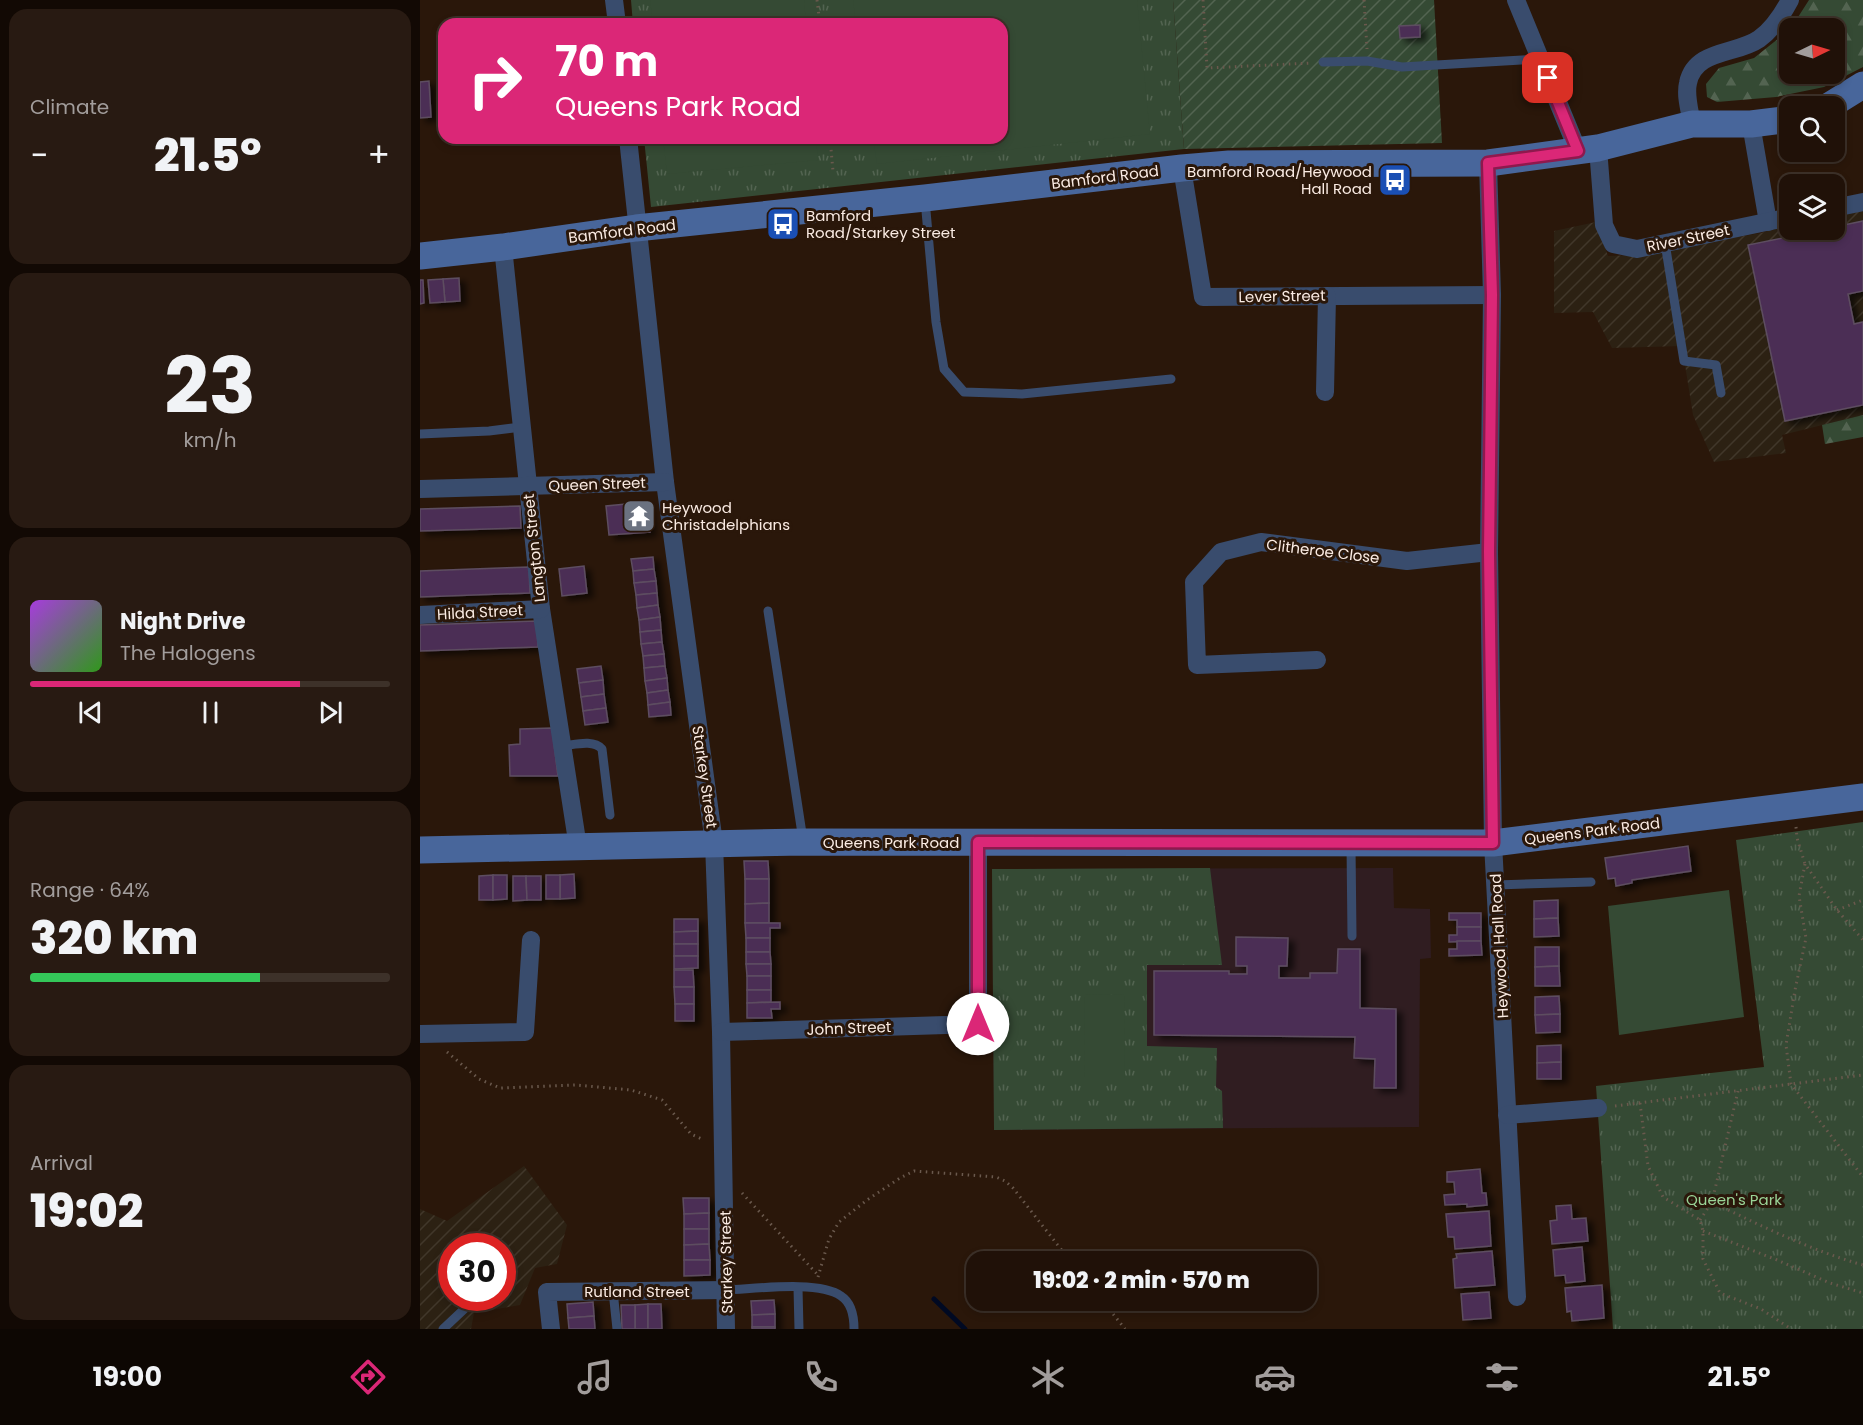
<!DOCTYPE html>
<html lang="en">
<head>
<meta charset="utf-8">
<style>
	:root { --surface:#201108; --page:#281a12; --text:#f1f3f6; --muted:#a29d9c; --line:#3d3129; --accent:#db2777 }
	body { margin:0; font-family:Poppins,sans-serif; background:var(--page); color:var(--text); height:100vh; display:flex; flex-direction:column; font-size:22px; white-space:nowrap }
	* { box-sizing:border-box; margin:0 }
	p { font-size:20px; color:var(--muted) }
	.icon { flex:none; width:33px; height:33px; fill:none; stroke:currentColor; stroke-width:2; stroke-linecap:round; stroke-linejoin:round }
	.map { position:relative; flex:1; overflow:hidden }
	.side { display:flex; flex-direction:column; gap:9px; padding:9px; background:#120904; width:420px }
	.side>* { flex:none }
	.guide { position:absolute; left:18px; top:18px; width:570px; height:126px; border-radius:18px; box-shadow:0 3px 9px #0003,0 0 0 2px var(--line); background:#db2777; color:#fff; overflow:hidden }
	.needle { width:39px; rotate:85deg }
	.controls { position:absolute; left:1359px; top:18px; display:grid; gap:12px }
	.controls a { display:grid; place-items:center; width:66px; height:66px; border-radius:12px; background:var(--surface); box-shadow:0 3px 9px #0003,0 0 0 2px var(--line); font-size:30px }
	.speed { position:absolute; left:18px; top:1233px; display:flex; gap:12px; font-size:30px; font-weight:700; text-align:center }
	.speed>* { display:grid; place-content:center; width:78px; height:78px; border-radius:50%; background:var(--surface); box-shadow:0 3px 9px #0003,0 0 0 2px var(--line); line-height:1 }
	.speed .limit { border:9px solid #d22; background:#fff; color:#111 }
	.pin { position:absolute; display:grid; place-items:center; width:51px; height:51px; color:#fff; margin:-26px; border-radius:12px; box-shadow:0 3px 9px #0006 }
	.me { position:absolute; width:66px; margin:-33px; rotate:0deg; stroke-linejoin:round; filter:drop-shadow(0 0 4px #0008) }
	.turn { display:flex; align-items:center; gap:21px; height:126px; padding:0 18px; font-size:27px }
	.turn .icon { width:78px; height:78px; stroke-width:2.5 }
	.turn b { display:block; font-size:42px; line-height:51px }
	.big { font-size:45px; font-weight:800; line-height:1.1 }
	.side .widget { flex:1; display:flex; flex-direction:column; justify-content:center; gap:9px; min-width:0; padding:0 21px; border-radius:18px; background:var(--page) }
	.side .dial { align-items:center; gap:0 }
	.dial b { font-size:78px; line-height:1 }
	.song { display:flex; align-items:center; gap:18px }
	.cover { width:72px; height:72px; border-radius:9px; background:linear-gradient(135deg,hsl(280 70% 55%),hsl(110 70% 35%)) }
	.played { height:6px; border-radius:3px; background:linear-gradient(90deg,var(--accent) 75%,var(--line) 75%) }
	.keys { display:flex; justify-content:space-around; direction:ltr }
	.heat { display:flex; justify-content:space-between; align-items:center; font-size:33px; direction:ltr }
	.charge { height:9px; border-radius:4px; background:linear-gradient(90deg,#34c759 64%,var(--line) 0) }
	.trip { position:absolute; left:546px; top:1251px; width:351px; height:60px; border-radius:18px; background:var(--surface); box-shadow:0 3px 9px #0003,0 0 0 2px var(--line); font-weight:800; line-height:60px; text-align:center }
	.tab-bar { display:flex; height:96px; justify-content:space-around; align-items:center; background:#0d0703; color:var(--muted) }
	.tab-bar .icon { width:42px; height:42px }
	.tab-bar .selected { color:var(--accent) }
	.tab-bar b { font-size:27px; color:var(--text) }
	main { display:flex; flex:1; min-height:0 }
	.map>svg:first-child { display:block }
	.industrial { fill:url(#industrial-furrows); fill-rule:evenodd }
	.education { fill:#301d21 }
	.grass { fill:url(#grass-tufts) }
	.forest { fill:url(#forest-firs) }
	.garden { fill:url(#garden-furrows) }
	.pitch { fill:#354a34 }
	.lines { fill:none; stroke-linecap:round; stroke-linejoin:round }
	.stream { stroke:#000922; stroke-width:5 }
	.building { fill:#4c2e54; stroke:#5d4d61; stroke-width:1.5; filter:url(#shadow) }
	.path { stroke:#6a594d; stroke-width:3; stroke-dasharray:1.5 4.5; stroke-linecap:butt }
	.lane { stroke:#394c6d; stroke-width:9 }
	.street { stroke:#394c6d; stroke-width:18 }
	.secondary { stroke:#48669b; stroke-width:27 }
	.route-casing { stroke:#8e194d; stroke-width:15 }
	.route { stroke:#db2777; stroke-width:10 }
	.labels { text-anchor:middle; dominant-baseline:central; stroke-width:6; stroke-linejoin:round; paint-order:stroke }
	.poi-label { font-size:15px; fill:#faebe3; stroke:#2a170a; text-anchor:start }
	.street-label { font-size:15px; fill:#faebe3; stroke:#2a170a }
	.park-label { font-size:15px; fill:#9ad497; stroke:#2a170a }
</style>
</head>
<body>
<main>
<section class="side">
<div class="widget"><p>Climate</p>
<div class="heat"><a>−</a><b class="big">21.5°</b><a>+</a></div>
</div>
<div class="widget dial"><b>23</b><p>km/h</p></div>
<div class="widget">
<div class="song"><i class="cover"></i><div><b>Night Drive</b><p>The Halogens</p></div></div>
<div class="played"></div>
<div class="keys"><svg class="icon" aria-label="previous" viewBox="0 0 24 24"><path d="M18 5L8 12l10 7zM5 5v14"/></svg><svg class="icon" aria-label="pause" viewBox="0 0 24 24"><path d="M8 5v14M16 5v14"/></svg><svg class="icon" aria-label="next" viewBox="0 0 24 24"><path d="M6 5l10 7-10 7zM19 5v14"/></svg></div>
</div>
<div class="widget"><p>Range · 64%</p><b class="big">320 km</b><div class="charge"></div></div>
<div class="widget"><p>Arrival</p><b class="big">19:02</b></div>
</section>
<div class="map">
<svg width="1443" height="1329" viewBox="0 0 1443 1329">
	<defs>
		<pattern id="industrial-furrows" width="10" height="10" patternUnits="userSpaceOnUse" patternTransform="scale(1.5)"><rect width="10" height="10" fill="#2c2113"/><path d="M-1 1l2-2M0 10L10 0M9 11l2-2" fill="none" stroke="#41372a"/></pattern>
		<pattern id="grass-tufts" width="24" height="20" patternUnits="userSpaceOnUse" patternTransform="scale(1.5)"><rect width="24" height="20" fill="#354a34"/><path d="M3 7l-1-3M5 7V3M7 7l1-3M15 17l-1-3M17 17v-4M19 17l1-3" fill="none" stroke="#536451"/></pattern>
		<pattern id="forest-firs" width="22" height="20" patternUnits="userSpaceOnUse" patternTransform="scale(1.5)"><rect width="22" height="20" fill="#354a34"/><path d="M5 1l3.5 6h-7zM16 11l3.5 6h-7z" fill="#536451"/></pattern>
		<pattern id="garden-furrows" width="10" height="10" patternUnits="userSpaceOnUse" patternTransform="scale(1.5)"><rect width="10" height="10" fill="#354a34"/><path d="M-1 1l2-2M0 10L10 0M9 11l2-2" fill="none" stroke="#536451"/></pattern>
		<filter id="shadow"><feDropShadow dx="6" dy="4" stdDeviation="3" flood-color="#0009"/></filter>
	</defs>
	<rect width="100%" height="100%" fill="#2a170a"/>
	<g class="industrial">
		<path d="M1443 205V415L1362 435 1366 453 1294 462 1273 415 1262 346 1192 348 1173 312 1134 313V231L1176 222 1188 256 1215 255 1341 233 1369 225 1370 230H1414L1415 213Z"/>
		<path d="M104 1166 147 1225 137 1264 115 1268 100 1305 54 1313 51 1329H0V1209L27 1221ZM32 1246H82V1298H32Z"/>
	</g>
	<path class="education" d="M973 868 974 908 1010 909 1011 958 1000 959 999 1127 574 1130 572 869Z"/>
	<g class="grass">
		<path d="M211 0H753L764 149 231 207 224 138H582V24H213Z"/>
		<path d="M1443 822V1329H1193L1176 1086 1344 1067 1316 840Z"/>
		<path d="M790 868 802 965H727V1046L797 1048 796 1087 802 1091 803 1128 574 1130 572 869Z"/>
	</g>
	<g class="forest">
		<path d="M1389 0H1443V67L1404 87 1356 97 1297 102 1287 97 1286 84 1299 68 1334 58 1369 30 1370 74H1414V28H1371Z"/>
		<path d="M1443 415V437L1405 444 1402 425Z"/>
	</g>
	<path class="garden" d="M753 0H1014L1022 143 764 149Z"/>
	<g class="pitch">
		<path d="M230 0H384L386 24H233Z"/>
		<path d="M433 0H717L730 134 457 164 453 138H582V24H436Z"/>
		<path d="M243 138H396L398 160 247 174Z"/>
		<path d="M1309 890 1324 1017 1199 1035 1188 906Z"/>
		<path d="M704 994 705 1079H665L664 995Z"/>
	</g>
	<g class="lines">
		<path class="stream" d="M514 1299 545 1329"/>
	</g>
	<g class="building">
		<path d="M1000 25V37L980 38 979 26Z"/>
		<path d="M9 81 11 117 0 118V82Z"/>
		<path d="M1443 221V291L1428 294 1434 324 1443 322V405L1365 421 1328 245 1402 230H1414V227Z"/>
		<path d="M39 278 40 301 25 302 23 279Z"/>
		<path d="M23 279 25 302 10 303 8 280Z"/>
		<path d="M0 280H3L4 303 0 304Z"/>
		<path d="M227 502 230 532 189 535 186 506Z"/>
		<path d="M100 506 101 528 0 531V509Z"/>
		<path d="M233 557 234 569 213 571 211 559Z"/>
		<path d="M164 566 167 593 142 596 139 569Z"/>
		<path d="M109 567 110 593 0 597V571Z"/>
		<path d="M234 569 236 581 214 583 213 571Z"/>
		<path d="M236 581 237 593 216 595 214 583Z"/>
		<path d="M237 593 238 605 217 608 216 595Z"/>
		<path d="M238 605 240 617 219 620 217 608Z"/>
		<path d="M240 617 241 630 220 632 219 620Z"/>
		<path d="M117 621 118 647 0 651V625Z"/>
		<path d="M241 630 242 642 221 644 220 632Z"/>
		<path d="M242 642 244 654 223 656 221 644Z"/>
		<path d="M244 654 245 666 224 668 223 656Z"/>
		<path d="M181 666 183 680 159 683 157 669Z"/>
		<path d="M245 666 247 678 225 681 224 668Z"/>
		<path d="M247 678 248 690 227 693 225 681Z"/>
		<path d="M183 680 184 694 161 697 159 683Z"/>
		<path d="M248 690 250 702 228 705 227 693Z"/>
		<path d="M184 694 186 708 163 711 161 697Z"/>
		<path d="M250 702 251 715 229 717 228 705Z"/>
		<path d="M186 708 188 722 165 725 163 711Z"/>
		<path d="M132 728 138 776H90L89 745 100 744V729Z"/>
		<path d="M1268 846 1271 871 1212 880V883L1196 886 1195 878 1188 879 1185 858Z"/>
		<path d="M324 861H348L349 879H325Z"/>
		<path d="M154 874 155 898 140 899V875Z"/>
		<path d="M73 875V900H59V876Z"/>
		<path d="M73 875H87V899L73 900Z"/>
		<rect x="126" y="875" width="14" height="24"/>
		<path d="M93 876H106L107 900 93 901Z"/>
		<path d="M106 876H121V900H107Z"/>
		<path d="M325 879H349V903L325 904Z"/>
		<path d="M1138 900V918L1114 919V901Z"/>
		<path d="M349 903V923H325V904Z"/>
		<path d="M1029 913H1061V927H1037V920H1029Z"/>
		<path d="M1138 918 1139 936 1114 937V919Z"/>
		<path d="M254 919H278V931L254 932Z"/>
		<path d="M325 923H360V928H350V938H326Z"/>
		<path d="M1037 927H1061V941L1029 942V935H1037Z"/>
		<path d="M278 931V944H254V932Z"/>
		<path d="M816 937 868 938 867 966H859V978H890V973H917L918 949H940V1008L976 1009V1088H954L955 1059 934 1058 935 1037 734 1035V971H809V974H827V966H816Z"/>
		<rect x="326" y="938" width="24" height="14"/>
		<path d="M1037 941H1061L1062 955 1029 956V949H1037Z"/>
		<rect x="254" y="944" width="24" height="12"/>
		<path d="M1115 947H1139V966L1115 967Z"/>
		<path d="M326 952H350L351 964H326Z"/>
		<path d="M254 956H278V968L254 969Z"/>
		<path d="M326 964H351V976H327Z"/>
		<path d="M1139 966 1140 986H1115V967Z"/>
		<path d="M254 970H273L274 987H254Z"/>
		<rect x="327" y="976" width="24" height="14"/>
		<path d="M254 987H274V1004H255Z"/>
		<path d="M327 990H351V1002L327 1003Z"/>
		<path d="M1139 996 1140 1014 1115 1015V997Z"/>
		<path d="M360 1002V1009H351L352 1018H327V1003Z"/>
		<rect x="255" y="1004" width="19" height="17"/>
		<path d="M1140 1014V1032L1116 1033 1115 1015Z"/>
		<path d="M1141 1045V1062L1117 1063V1046Z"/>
		<path d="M1141 1062V1079H1117V1063Z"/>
		<path d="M1060 1169 1062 1193H1066L1067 1205 1047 1207V1204L1025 1205 1024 1195 1035 1194 1034 1182H1027V1172Z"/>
		<path d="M263 1198H289V1213L264 1214Z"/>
		<path d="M1151 1205 1152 1219 1166 1218 1168 1241 1132 1244 1130 1221 1137 1220 1136 1206Z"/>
		<path d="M1069 1211 1071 1246 1035 1249 1034 1237H1028L1026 1214Z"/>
		<path d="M289 1213V1229H264V1214Z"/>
		<path d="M264 1229H289V1244L264 1245Z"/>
		<path d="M289 1244 290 1260H264V1245Z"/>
		<path d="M1162 1247 1165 1281 1146 1283 1145 1275 1135 1276 1133 1250Z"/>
		<path d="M1072 1251 1075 1285 1035 1288 1033 1259 1037 1258 1036 1254Z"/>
		<path d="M264 1260H290V1275L264 1276Z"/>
		<path d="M1182 1285 1184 1318 1152 1321 1151 1311 1147 1312 1145 1288Z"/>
		<path d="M1069 1292 1071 1318 1043 1320 1041 1294Z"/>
		<path d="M354 1300 355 1314 332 1315 331 1301Z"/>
		<path d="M173 1302 174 1316 148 1318 147 1304Z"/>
		<path d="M228 1304V1329H215V1305Z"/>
		<path d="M228 1304H241L242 1329H228Z"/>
		<path d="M201 1305H215V1329H202Z"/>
		<path d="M355 1314V1327H332V1315Z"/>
		<path d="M174 1316 175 1329H149L148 1318Z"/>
		<rect x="332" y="1327" width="23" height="2"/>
	</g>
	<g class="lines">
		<g class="path">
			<path d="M397 0 400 24"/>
			<path d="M783 0 787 68 892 63"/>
			<path d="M944 0 947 49"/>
			<path d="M410 138 413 171"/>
			<path d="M1376 827 1377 838 1385 864 1417 910 1443 940"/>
			<path d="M1385 864 1379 896 1386 938 1375 990 1366 1045 1371 1084 1443 1177"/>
			<path d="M1417 910 1443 900"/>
			<path d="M27 1052 59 1079 80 1088 156 1085 211 1090 242 1100 271 1134 284 1140"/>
			<path d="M1318 1091 1292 1202C1341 1226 1390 1250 1443 1265"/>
			<path d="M1220 1103 1228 1166 1243 1197 1280 1220 1283 1231V1259L1300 1293 1341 1309 1371 1329"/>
			<path d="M1195 1106 1443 1075"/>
			<path d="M322 1193 397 1274"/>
			<path d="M1280 1220 1292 1202"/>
			<path d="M1283 1231 1357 1260 1410 1283 1443 1293"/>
			<path d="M398 1277 409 1239 419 1222 447 1200 480 1178 494 1171 576 1177 585 1181 593 1188 651 1262"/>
			<path d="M682 1300 705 1329"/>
		</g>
		<g class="lane">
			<path d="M903 62 947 61 982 67 1121 59"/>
			<path d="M505 200 516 322 524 369 544 392 602 394 751 379"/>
			<path d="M1245 243 1264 361 1296 365 1301 393"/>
			<path d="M0 434 69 431 101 427"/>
			<path d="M348 611 383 840"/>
			<path d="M142 746C154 745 173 739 182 749L190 815"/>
			<path d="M931 846 932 936"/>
			<path d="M1076 885 1171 882"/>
			<path d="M82 1273 84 1271"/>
			<path d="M378 1288 379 1329"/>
			<path d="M307 1290C334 1289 400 1280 421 1296 432 1303 434 1317 434 1329"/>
			<path d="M193 1291 197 1329"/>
			<path d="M23 1329 56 1298"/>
		</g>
		<g class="street">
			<path d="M194 0 197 24"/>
			<path d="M1096 0 1158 151"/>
			<path d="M1272 124C1270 111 1265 96 1268 83 1275 49 1316 55 1339 39 1353 29 1362 15 1370 0"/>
			<path d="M1331 124 1348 222"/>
			<path d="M208 138 245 482 294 843 301 1032 306 1329"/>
			<path d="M1178 148 1184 225 1193 244 1217 249 1370 217"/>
			<path d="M1068 163 1072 295 1069 552 1073 843 1097 1297"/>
			<path d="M762 168 783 297 1072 295"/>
			<path d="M1414 208 1443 202"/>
			<path d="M83 247 121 609 158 847"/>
			<path d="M905 392 907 296"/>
			<path d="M0 489 245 482"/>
			<path d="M0 615 121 609"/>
			<path d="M897 660 777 665 774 582 801 552 841 542 987 561 1069 552"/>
			<path d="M301 1032 558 1024V842"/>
			<path d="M0 1034 105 1032 111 940"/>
			<path d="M1087 1115 1178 1108"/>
			<path d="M131 1329 127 1292 307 1290"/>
		</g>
		<g class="secondary">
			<path d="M1409 106 1443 85"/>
			<path d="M0 256 83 247 216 228 505 198 762 168 809 164 1068 163 1178 148 1272 124H1331L1370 119"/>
			<path d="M0 850 383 842 1073 843 1443 797"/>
		</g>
	</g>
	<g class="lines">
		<g class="route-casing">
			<path id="route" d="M558 1024V842L1073 843 1069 552 1072 295 1068 163 1158 151 1128 78"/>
		</g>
		<use href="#route" class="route"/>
	</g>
	<defs>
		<g id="bus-square" transform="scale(1.725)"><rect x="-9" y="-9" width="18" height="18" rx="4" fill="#1a4fb4" stroke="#2a170a"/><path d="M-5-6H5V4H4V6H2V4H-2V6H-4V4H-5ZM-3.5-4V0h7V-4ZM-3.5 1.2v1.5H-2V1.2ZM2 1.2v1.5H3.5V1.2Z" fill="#fff"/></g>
		<g id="temple-square" transform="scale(1.725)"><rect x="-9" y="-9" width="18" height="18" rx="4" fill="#6b7280" stroke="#2a170a"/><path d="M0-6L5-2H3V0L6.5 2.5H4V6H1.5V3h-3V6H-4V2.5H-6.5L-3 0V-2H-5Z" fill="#fff"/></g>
	</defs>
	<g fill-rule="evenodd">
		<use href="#bus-square" x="975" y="180"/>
		<use href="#bus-square" x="363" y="224"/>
		<use href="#temple-square" x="219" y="516"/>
	</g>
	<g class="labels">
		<g class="poi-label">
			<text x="952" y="171" text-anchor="end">Bamford Road/Heywood<tspan x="952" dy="17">Hall Road</tspan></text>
			<text x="386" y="215">Bamford<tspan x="386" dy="17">Road/Starkey Street</tspan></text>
			<text x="242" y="507">Heywood<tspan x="242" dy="17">Christadelphians</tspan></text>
		</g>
		<g class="street-label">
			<text transform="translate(685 177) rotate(-7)">Bamford Road</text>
			<text transform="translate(202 231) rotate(-7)">Bamford Road</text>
			<text transform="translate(1268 238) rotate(-12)">River Street</text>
			<text transform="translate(862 296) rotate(-1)">Lever Street</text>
			<text transform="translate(177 484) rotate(-2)">Queen Street</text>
			<text transform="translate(114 548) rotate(-96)">Langton Street</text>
			<text transform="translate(903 551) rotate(7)">Clitheroe Close</text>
			<text transform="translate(60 612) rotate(-3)">Hilda Street</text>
			<text transform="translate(285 777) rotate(82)">Starkey Street</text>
			<text transform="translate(1172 831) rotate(-7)">Queens Park Road</text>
			<text x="471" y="842">Queens Park Road</text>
			<text transform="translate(1079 946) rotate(-93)">Heywood Hall Road</text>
			<text transform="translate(429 1028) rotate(-2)">John Street</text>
			<text transform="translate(306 1262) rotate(-91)">Starkey Street</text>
			<text x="217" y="1291">Rutland Street</text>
		</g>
		<g class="park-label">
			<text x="1314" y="1199">Queen's Park</text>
		</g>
	</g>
</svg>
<div class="controls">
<a><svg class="needle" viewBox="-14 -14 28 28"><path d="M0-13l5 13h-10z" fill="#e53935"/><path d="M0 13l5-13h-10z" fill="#a29d9c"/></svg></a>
<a><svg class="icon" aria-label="search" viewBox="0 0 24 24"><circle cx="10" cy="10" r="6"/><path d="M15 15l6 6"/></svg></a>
<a><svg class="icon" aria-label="layers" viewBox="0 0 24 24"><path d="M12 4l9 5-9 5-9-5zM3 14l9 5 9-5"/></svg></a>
</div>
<div class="speed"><div class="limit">30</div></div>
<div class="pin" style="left:1128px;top:78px;background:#d93025"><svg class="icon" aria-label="arrive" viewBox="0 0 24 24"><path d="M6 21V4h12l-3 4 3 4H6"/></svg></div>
<svg class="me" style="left:558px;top:1024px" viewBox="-20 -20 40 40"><circle r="19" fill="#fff"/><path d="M0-13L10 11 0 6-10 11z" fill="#db2777"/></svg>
<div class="trip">19:02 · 2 min · 570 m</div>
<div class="guide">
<div class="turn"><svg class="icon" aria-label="right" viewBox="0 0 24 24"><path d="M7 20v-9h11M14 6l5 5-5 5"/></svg><div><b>70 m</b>Queens Park Road</div></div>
</div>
</div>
</main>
<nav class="tab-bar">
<b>19:00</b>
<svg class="icon selected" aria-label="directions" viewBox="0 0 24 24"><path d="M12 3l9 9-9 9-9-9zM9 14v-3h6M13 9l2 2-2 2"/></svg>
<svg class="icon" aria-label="music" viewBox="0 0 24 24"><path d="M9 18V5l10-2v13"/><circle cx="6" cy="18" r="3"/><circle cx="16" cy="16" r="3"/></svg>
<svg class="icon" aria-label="phone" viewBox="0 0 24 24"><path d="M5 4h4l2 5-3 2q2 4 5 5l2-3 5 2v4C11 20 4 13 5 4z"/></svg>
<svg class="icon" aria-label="climate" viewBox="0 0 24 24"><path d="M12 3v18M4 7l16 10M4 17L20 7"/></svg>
<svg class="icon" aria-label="car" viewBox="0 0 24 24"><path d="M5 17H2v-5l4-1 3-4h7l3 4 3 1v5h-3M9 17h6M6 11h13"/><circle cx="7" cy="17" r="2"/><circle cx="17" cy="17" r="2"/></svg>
<svg class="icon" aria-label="filters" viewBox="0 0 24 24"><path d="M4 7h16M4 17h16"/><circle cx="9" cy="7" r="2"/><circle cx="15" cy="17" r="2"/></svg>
<b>21.5°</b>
</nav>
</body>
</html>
